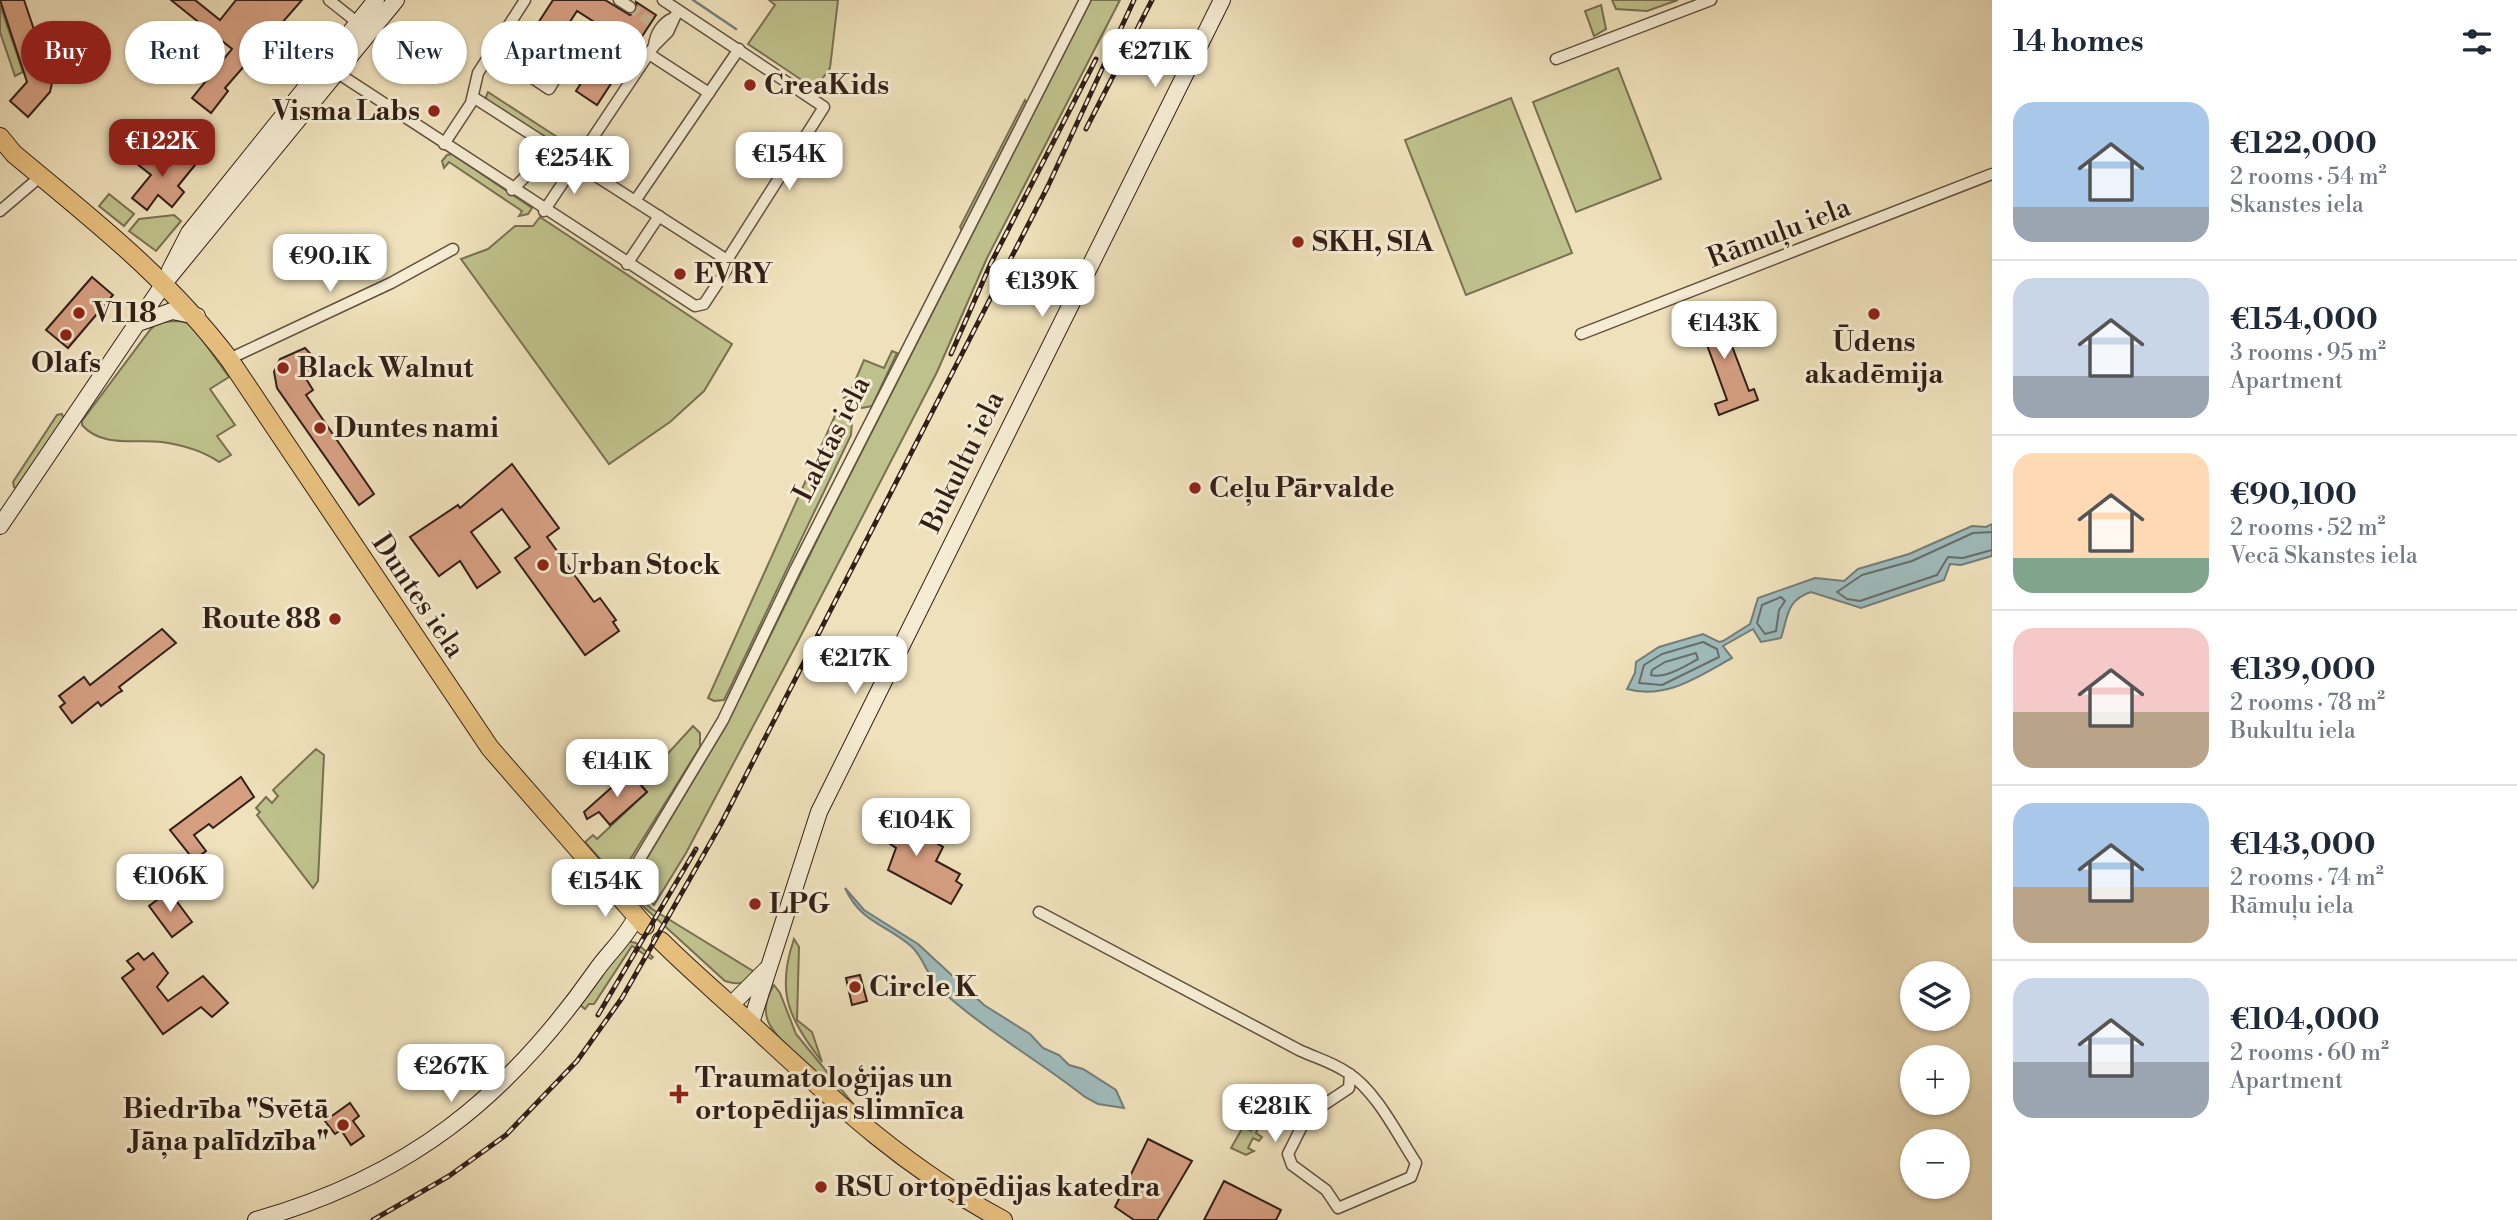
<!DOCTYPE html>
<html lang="en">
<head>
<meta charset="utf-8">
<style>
	body { margin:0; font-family:"Libre Bodoni",serif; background:#f6f6f7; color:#1f2937; height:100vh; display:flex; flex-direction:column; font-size:26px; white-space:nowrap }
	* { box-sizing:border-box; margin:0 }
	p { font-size:23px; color:#747a83 }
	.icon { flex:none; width:38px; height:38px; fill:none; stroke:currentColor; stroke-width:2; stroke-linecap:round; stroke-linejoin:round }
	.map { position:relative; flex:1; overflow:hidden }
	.sheet { display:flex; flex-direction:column; background:#fff; width:525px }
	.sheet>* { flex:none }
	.guide { position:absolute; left:21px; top:21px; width:665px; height:63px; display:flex; gap:14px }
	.tools { position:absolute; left:1900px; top:961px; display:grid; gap:14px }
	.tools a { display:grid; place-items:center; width:70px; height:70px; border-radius:50%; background:#fff; box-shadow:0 2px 5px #0004; font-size:35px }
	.price { position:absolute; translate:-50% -60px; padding:0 16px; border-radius:14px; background:#fff; color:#222; font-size:23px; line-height:46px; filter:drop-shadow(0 2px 4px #0008) }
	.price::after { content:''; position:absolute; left:50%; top:42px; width:21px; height:16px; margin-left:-10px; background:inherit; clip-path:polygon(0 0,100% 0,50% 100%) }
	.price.active { background:#8f2418; color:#fff }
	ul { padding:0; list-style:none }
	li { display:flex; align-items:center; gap:21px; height:175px; padding:0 21px }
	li+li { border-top:2px solid #e0e1e3 }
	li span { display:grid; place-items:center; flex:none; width:196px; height:140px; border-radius:21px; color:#555 }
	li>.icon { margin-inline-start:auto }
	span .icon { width:84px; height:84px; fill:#fffc; stroke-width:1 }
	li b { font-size:30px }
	h2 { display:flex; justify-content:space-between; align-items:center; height:84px; padding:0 21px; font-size:30px }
	.tag { padding:0 24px; border-radius:32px; background:#fff; box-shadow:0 2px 5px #0004; font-size:24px; line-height:63px }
	.tag.active { background:#8f2418; color:#fff }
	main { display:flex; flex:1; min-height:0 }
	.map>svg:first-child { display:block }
	.green { fill:#bfc18c; stroke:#787052; stroke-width:2 }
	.water { fill:#9fbbbb; stroke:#737d79; stroke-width:2 }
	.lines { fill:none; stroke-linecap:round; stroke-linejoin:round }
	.shore { stroke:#686d69; stroke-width:2 }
	.stream { stroke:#737d79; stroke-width:2.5 }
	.building { fill:#d69f82; stroke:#321f17; stroke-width:2 }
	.street-tunnel { stroke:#c9ba9a; stroke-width:10; stroke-dasharray:10 5; stroke-linecap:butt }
	.street-casing { stroke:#615040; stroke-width:13 }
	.secondary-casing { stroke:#321f17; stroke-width:18 }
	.primary-casing { stroke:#321f17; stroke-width:20 }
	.street { stroke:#f5ecd3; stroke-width:10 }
	.secondary { stroke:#f5ecd3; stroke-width:16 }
	.primary { stroke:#e8c07e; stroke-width:18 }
	.rail-casing { stroke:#321f17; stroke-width:5 }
	.rail { stroke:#f5ecd3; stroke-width:2.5; stroke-dasharray:8; stroke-linecap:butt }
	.poi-dot { fill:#8f2418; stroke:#f5ecd3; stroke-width:2.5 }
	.labels { text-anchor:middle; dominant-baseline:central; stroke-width:6; stroke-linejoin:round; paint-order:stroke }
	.poi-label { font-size:28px; font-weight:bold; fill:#321f17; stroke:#f5ecd3; text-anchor:start }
	.street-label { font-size:28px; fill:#321f17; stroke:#f5ecd3 }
</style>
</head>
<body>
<main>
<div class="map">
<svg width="1992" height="1220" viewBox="0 0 1992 1220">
	<rect width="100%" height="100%" fill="#efe1bb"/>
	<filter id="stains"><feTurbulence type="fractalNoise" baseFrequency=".00286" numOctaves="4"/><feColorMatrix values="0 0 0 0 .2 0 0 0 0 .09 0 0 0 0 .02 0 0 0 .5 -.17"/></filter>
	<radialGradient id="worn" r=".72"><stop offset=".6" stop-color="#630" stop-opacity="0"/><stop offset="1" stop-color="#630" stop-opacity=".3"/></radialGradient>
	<g class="green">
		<path d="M 769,0 L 838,0 L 830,68 L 815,89 L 748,44 L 775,5 Z"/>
		<path d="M 1091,0 L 1120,0 L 987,258 L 937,372 L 795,647 L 686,853 L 654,905 L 632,885 L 634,880 L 727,724 L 822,530 Z"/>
		<path d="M 1612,0 L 1678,0 L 1647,11 L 1616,9 Z"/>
		<path d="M 0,5 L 23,72 L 15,76 L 0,32 Z"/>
		<path d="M 1601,5 L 1606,29 L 1594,36 L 1585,11 Z"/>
		<path d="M 1618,68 L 1661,179 L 1576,212 L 1533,102 Z"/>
		<path d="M 488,92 L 574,148 L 568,153 L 485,99 Z"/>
		<path d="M 1511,98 L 1572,253 L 1466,295 L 1405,140 Z"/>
		<path d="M 1025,100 L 1027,103 L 962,231 L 960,227 Z"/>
		<path d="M 452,154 L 532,208 L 528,214 L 519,216 L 522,211 L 449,162 L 444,168 L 442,161 L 447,155 Z"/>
		<path d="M 109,194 L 134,214 L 124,226 L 99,206 Z"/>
		<path d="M 174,215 L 181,221 L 156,251 L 129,231 L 139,219 Z"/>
		<path d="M 540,217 L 732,344 L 704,391 L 670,422 L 609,464 L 461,259 L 488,249 L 515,226 L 533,226 Z"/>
		<path d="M 180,321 L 191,324 L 229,377 L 210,389 L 235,425 L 217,436 L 231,455 L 219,462 C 202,450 182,445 162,442 C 135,439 102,448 82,425 L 82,421 L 150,330 L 158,322 Z"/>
		<path d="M 892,351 L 897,353 L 872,406 L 862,408 L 844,398 L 849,395 L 864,360 L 884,368 Z"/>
		<path d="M 838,409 L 852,421 L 851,435 L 729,690 L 724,700 L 714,701 L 708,698 Z"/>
		<path d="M 62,414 L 64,419 L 16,488 L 14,487 L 13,482 L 57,415 Z"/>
		<path d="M 693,726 L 700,733 L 700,747 L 621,874 L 608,868 L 585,842 L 593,835 L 597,839 L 647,792 L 640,784 Z"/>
		<path d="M 316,749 L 324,755 L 318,881 L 313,888 L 257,815 L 260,812 L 256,808 L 266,797 L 272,803 L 278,796 L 273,790 Z"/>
		<path d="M 632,892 L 652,909 L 756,973 C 745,983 740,986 725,981 L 634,898 Z"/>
		<path d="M 794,939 L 799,947 L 797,1020 L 812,1032 L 822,1062 C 790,1019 775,994 794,939 Z"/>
		<path d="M 627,941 L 636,943 L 653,957 L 651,959 L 632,946 L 594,1004 L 589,1004 L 585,1009 L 580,1005 Z"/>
		<path d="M 774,985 L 780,993 L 796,1034 L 858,1110 C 839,1094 775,1041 768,1021 C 763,1008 767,996 774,985 Z"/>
		<path d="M 1256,1109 L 1268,1117 L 1269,1123 L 1262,1120 L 1256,1133 L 1262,1137 L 1259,1141 L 1253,1138 L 1248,1148 L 1254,1151 L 1246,1155 L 1231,1148 L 1243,1127 L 1251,1131 L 1258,1118 L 1251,1113 Z"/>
	</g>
	<g class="water">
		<path d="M 1992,524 L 1992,556 L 1961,565 L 1950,564 L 1944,580 L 1861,608 L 1811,592 C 1786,600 1788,617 1781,638 L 1761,642 L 1753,629 L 1723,646 L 1732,658 C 1699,676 1666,700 1627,689 L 1635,673 L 1636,662 L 1659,647 L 1703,634 L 1719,642 L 1723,641 L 1750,624 L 1758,598 L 1815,578 L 1844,581 L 1858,569 L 1909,554 L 1972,526 L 1986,527 Z"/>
		<path d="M 845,888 L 864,910 L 918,944 L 984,1005 L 1030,1034 L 1043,1048 L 1059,1055 L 1069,1065 L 1083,1069 L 1116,1090 L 1124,1108 L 1098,1104 L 1085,1097 C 1038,1060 986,1031 942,991 C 927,978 925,959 912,947 C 886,924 861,923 845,888 Z"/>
	</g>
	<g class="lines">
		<g class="shore">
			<path d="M 1992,532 L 1973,533 L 1912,561 L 1862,575 L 1837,592 L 1847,599 L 1860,601 L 1937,575 L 1948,557 L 1963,558 L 1992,550"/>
			<path d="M 1781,597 L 1785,601 L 1779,610 L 1776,631 L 1765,634 L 1757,623 L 1762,605 Z"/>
			<path d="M 1703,642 L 1717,649 L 1719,657 L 1662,685 L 1639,683 L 1644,665 L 1662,654 Z"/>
			<path d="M 1696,653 L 1698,659 C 1685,666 1665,679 1651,675 L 1652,670 L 1665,662 Z"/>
		</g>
		<path class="stream" d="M 693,0 L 736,29"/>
	</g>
	<g class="building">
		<path d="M 0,0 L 24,0 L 52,83 L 50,92 L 28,117 L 10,101 L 27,82 Z"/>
		<path d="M 171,0 L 195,0 L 220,20 L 236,0 L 302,0 L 225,88 L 228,91 L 211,113 L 192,98 L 232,49 Z"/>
		<path d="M 553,0 L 605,0 L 630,15 L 637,11 L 636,2 L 656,15 L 597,105 L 576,91 L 613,34 L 577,11 L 540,68 L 518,54 Z"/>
		<path d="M 149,148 L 170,165 L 180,152 L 195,165 L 178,186 L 184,192 L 172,207 L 158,195 L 147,210 L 132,198 L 151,175 L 136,163 Z"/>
		<path d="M 92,277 L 113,295 L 68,348 L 46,330 Z"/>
		<path d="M 1730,310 L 1734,321 L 1724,325 L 1749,391 L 1754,389 L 1758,400 L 1719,415 L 1715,404 L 1727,400 L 1703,334 L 1689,339 L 1684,328 Z"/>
		<path d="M 305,348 L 319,363 L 303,374 L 313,390 L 306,395 L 374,494 L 359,505 L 277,388 L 274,372 L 280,359 Z"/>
		<path d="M 512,464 L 559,528 L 547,537 L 594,602 L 600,598 L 616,620 L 613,622 L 619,631 L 585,655 L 515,558 L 530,547 L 502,509 L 471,532 L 500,572 L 477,588 L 460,561 L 439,576 L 410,537 L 458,505 L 460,508 Z"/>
		<path d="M 162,629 L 176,643 L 119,687 L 122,691 L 118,693 L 101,706 L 98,702 L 72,723 L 60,707 L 65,703 L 59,696 L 84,677 L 90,685 Z"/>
		<path d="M 629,772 L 647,792 L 610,825 L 599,812 L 587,819 L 584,812 Z"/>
		<path d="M 241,777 L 254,797 L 213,828 L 209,824 L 194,835 L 206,851 L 194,860 L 170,830 Z"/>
		<path d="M 878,809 L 943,847 L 936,861 L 960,874 L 956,881 L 962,885 L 951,904 L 888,870 L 896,848 L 868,829 Z"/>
		<path d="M 169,891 L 192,922 L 172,937 L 149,906 Z"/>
		<path d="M 138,953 L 144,960 L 153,953 L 168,973 L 157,987 L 168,1001 L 203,976 L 228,1003 L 212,1017 L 201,1007 L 163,1034 L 122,978 L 134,969 L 127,961 Z"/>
		<path d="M 860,975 L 867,1001 L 852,1005 L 846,978 Z"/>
		<path d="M 350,1103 L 359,1116 L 353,1121 L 364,1136 L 351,1145 L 341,1130 L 335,1134 L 325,1121 Z"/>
		<path d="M 1148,1139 L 1192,1161 L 1157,1220 L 1134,1220 L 1115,1207 Z"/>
		<path d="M 1224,1181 L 1281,1210 L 1276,1220 L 1204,1220 Z"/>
	</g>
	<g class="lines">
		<path class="street-tunnel" d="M 630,7 L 651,22"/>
		<g class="street-casing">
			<g id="street">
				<path d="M 329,0 L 358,23"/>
				<path d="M 619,0 L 630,7"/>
				<path d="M 654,46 C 655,34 662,23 673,18"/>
				<path d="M 492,51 L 549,89 L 579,41"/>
				<path d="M 649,54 L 709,93"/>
				<path d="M 1556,59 L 1711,0"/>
				<path d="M 333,70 L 695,306 L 704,304 L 727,269 L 727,260 L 824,107 L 663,0"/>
				<path d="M 473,97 L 727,260"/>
				<path d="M 444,144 L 471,103 L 478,73 L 525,0"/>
				<path d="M 512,190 L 536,166 L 549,145"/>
				<path d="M 635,201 L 739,49"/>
				<path d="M 0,211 L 41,176"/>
				<path d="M 544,211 L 654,46 L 668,32 L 678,10"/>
				<path d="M 627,264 L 659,216"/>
				<path d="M 1581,334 L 1992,174"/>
				<path d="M 229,359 L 391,283 L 453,249"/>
				<path d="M 617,897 L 723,720 L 795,570 L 1085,0"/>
				<path d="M 1039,912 L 1299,1050 C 1316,1058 1332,1062 1348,1073 C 1377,1092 1397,1134 1416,1163 L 1411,1177 L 1338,1208 L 1326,1190 L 1292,1165 L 1288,1154 L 1307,1116 L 1349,1088 L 1350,1074"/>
			</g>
		</g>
		<g class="secondary-casing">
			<g id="secondary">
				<path d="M 170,270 L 189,233 L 376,0"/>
				<path d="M 138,323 L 172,311 L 197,316"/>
				<path d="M 0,526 L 165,282 L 396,0"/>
				<path d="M 731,1005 L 766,970"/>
				<path d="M 751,1023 L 819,812 L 1222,0"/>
				<path d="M 256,1220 C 407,1177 505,1100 595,972 C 608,953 626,938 636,917"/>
			</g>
		</g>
		<g class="primary-casing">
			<g id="primary">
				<path d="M 0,137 L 14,154 C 92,219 167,277 229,359 L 490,748 L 645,926"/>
				<path d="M 661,941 C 690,970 721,996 751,1024 C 832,1099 904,1168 1003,1220"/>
			</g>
		</g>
		<use href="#street" class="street"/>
		<use href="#secondary" class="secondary"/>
		<use href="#primary" class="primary"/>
		<g class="rail-casing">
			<g id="rail">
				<path d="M 1086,129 L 1152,0"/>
				<path d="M 951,354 L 991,263 L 1096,59"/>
				<path d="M 598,1015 L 696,849"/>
				<path d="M 373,1220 L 449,1176 L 506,1135 L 577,1061 L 622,998 L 721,824 L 1048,186 L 1134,0"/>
			</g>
		</g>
		<use href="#rail" class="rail"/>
	</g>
	<g class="poi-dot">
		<circle cx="750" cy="85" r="7"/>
		<circle cx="434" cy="111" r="7"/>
		<circle cx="1298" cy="242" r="7"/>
		<circle cx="680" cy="274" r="7"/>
		<circle cx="79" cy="313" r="7"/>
		<circle cx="1874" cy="314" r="7"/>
		<circle cx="66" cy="335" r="7"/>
		<circle cx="283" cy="368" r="7"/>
		<circle cx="320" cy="428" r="7"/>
		<circle cx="1195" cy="488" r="7"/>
		<circle cx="543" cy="565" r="7"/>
		<circle cx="335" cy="619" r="7"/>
		<circle cx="755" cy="904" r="7"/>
		<circle cx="855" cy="987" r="7"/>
		<path d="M675.5 1083.5h7v7h7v7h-7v7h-7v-7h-7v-7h7z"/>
		<circle cx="343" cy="1125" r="7"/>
		<circle cx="821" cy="1187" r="7"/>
	</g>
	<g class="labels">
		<g class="poi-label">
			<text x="764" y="85">CreaKids</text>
			<text x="420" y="111" text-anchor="end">Visma Labs</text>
			<text x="1312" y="242">SKH, SIA</text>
			<text x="694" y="274">EVRY</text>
			<text x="93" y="313">V118</text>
			<text x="1874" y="342" text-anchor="middle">Ūdens<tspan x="1874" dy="32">akadēmija</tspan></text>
			<text x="66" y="363" text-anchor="middle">Olafs</text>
			<text x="297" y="368">Black Walnut</text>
			<text x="334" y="428">Duntes nami</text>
			<text x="1209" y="488">Ceļu Pārvalde</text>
			<text x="557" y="565">Urban Stock</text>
			<text x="321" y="619" text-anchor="end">Route 88</text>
			<text x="769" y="904">LPG</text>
			<text x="869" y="987">Circle K</text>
			<text x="695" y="1078">Traumatoloģijas un<tspan x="695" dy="32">ortopēdijas slimnīca</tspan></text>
			<text x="329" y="1109" text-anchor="end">Biedrība "Svētā<tspan x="329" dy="32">Jāņa palīdzība"</tspan></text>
			<text x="835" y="1187">RSU ortopēdijas katedra</text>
		</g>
		<g class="street-label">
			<text transform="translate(1779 233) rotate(-21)">Rāmuļu iela</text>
			<text transform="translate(832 439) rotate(-63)">Laktas iela</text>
			<text transform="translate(963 462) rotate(-64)">Bukultu iela</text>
			<text transform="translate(418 596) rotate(56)">Duntes iela</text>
		</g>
	</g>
	<rect width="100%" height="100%" filter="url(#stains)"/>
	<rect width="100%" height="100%" fill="url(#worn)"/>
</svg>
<div class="tools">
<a><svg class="icon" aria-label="layers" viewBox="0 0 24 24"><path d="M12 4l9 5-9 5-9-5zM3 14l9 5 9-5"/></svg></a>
<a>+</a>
<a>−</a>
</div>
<b class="price" style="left:1155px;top:89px">€271K</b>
<b class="price active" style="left:162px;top:179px">€122K</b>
<b class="price" style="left:789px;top:192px">€154K</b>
<b class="price" style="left:574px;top:196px">€254K</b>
<b class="price" style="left:330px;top:294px">€90.1K</b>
<b class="price" style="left:1042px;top:319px">€139K</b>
<b class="price" style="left:1724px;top:361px">€143K</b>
<b class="price" style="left:855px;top:696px">€217K</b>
<b class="price" style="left:617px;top:799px">€141K</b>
<b class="price" style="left:916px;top:858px">€104K</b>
<b class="price" style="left:170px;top:914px">€106K</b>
<b class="price" style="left:605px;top:919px">€154K</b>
<b class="price" style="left:451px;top:1104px">€267K</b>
<b class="price" style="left:1275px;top:1144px">€281K</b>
<div class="guide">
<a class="tag active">Buy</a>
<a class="tag">Rent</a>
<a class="tag">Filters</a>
<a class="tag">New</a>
<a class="tag">Apartment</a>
</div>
</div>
<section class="sheet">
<h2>14 homes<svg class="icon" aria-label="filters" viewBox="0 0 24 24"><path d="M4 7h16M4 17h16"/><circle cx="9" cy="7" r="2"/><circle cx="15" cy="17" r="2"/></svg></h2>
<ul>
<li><span style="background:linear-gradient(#a9c7e8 75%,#9aa5b1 0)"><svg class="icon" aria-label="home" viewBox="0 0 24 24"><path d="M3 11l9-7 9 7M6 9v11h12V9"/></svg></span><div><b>€122,000</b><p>2 rooms · 54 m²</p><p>Skanstes iela</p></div></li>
<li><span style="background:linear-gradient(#c9d6e8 70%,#9aa5b1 0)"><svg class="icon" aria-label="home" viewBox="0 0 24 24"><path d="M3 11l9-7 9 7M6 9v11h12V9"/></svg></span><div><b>€154,000</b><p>3 rooms · 95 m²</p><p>Apartment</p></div></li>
<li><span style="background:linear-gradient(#ffd9b3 75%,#7fa58c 0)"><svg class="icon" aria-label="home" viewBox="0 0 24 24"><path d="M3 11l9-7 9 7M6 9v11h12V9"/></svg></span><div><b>€90,100</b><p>2 rooms · 52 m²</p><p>Vecā Skanstes iela</p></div></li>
<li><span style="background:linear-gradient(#f6c9c9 60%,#b9a48a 0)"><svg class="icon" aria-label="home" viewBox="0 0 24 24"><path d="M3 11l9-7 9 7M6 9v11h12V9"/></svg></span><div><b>€139,000</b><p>2 rooms · 78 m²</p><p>Bukultu iela</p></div></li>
<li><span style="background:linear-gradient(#a9c7e8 60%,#b9a48a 0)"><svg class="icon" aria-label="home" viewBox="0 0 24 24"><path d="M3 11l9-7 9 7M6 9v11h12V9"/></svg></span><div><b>€143,000</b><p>2 rooms · 74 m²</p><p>Rāmuļu iela</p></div></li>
<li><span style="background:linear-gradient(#c9d6e8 60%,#9aa5b1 0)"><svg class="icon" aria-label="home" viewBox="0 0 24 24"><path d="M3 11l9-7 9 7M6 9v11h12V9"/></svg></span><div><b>€104,000</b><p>2 rooms · 60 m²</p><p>Apartment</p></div></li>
</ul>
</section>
</main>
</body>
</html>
